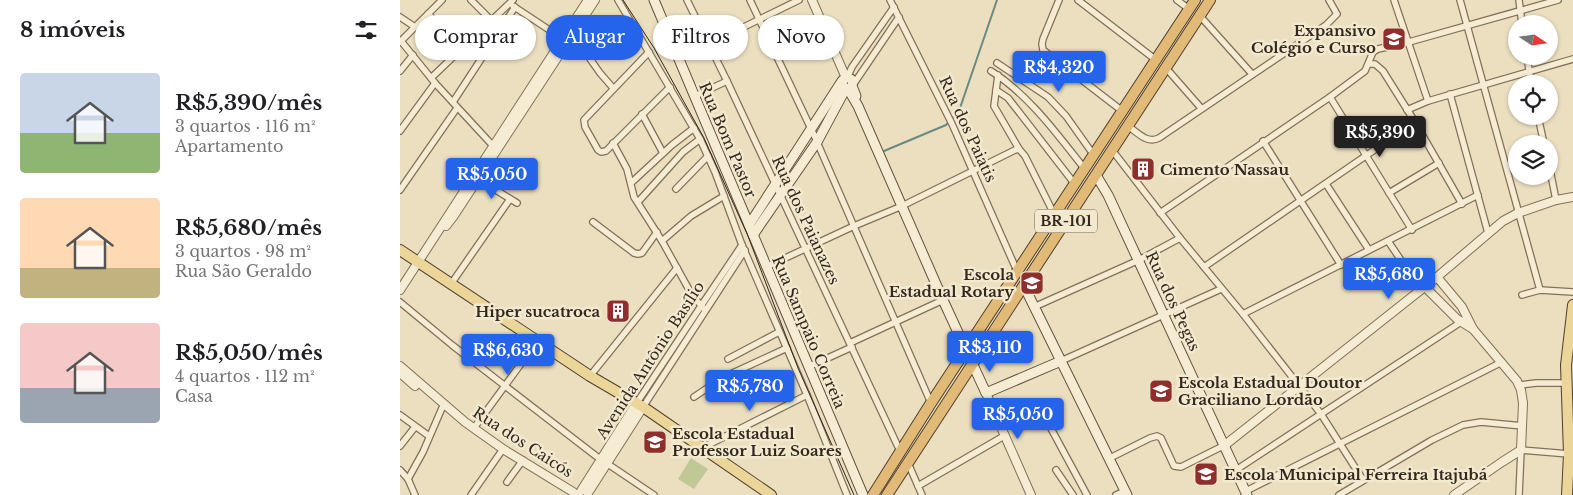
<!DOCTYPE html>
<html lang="pt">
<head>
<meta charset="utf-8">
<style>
	body { margin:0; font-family:"Libre Baskerville",serif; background:#f6f6f6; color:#202124; height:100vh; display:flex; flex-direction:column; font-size:19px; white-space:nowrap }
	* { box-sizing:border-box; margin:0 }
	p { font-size:16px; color:#757577 }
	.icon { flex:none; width:28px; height:28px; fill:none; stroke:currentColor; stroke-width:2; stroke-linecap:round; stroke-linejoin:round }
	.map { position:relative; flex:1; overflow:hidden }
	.drawer { display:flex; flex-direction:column; background:#fff; width:400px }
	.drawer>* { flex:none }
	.guide { position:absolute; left:15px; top:15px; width:475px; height:45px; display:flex; gap:10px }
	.needle { width:32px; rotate:103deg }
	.tools { position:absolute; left:1108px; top:15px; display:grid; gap:10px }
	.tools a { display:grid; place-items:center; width:50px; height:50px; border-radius:50%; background:#fff; box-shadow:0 1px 4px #0004; font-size:25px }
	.price { position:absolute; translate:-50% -42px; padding:0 11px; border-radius:5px; background:#2563eb; color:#fff; font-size:16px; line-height:32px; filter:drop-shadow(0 1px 2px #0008) }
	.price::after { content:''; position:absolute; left:50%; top:30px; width:15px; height:11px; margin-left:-8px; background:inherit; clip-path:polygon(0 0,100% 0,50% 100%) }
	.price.current { background:#222; color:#fff }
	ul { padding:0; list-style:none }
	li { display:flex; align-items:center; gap:15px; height:125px; padding:0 20px }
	li span { display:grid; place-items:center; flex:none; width:140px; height:100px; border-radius:5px; color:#555 }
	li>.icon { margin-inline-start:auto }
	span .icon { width:60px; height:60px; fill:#fffc; stroke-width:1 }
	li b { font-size:21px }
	h2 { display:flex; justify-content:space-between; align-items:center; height:60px; padding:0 20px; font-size:21px }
	.chip { padding:0 18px; border-radius:22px; background:#fff; box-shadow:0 1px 4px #0004; font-size:18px; line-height:45px }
	.chip.current { background:#2563eb; color:#fff }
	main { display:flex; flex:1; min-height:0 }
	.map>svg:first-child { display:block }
	.green { fill:#c0c895 }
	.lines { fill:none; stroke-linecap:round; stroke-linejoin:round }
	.stream { stroke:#6b8a83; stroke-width:2 }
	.minor-casing { stroke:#827059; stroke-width:8 }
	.tertiary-casing { stroke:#827059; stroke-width:10 }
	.secondary-casing { stroke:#64513d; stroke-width:11 }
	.primary-casing { stroke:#503f2e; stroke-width:12 }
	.trunk-casing { stroke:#503f2e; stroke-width:12 }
	.minor { stroke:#f6ecd3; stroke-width:5.5 }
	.tertiary { stroke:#f6ecd3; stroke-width:8 }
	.secondary { stroke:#f6ecd3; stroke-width:9 }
	.primary { stroke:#ecd599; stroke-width:10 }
	.trunk { stroke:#e1ba77; stroke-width:10 }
	.tram { stroke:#33281d; stroke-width:1 }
	.labels { text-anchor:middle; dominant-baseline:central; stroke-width:5; stroke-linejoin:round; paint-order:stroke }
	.shield { fill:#f3e9cf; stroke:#6d6252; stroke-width:1 }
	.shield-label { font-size:14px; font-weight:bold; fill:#33281d }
	.poi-label { font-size:15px; font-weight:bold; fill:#33281d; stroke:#f3e9cf; text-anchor:start }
	.street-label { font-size:15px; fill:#33281d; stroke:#f3e9cf }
</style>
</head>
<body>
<main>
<section class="drawer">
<h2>8 imóveis<svg class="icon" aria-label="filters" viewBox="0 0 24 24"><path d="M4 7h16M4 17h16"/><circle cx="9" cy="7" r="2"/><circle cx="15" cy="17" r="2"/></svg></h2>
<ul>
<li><span style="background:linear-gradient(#c9d6e8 60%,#8fb573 0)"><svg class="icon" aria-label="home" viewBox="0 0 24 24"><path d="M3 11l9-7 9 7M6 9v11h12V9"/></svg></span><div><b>R$5,390/mês</b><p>3 quartos · 116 m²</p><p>Apartamento</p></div></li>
<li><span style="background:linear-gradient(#ffd9b3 70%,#c2b280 0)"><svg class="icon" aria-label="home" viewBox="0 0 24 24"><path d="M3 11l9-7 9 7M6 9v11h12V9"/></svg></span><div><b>R$5,680/mês</b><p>3 quartos · 98 m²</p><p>Rua São Geraldo</p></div></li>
<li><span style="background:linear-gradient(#f6c9c9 65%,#9aa5b1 0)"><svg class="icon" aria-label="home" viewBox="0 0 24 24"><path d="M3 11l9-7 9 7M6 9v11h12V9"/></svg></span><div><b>R$5,050/mês</b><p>4 quartos · 112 m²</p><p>Casa</p></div></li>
</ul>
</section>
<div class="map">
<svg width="1173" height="495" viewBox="0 0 1173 495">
	<rect width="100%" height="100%" fill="#ebdfc0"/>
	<path class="green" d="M 291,458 L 308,469 L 294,489 L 278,479 Z"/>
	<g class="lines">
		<path class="stream" d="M 484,151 L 546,125 L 559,111 L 597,0"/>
		<g class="minor-casing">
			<g id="minor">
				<path d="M 71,0 L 91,20"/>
				<path d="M 218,0 L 300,139 L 315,172 L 342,245 L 407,395 L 447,495"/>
				<path d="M 287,0 L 327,81 L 500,451"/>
				<path d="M 350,0 L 414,135 L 531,403"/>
				<path d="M 490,0 L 552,124 L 617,271"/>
				<path d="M 659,0 L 643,39 L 642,44 L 643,50 L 721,110"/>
				<path d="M 678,0 L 756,60"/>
				<path d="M 777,0 L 789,9"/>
				<path d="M 994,0 L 1028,101"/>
				<path d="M 1060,0 L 1140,290"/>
				<path d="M 1119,0 L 1122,24"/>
				<path d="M 113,6 L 166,41"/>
				<path d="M 28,14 L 63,48"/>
				<path d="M 800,16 L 852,74"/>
				<path d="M 0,17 L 15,27"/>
				<path d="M 171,32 L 200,73 L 213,88"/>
				<path d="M 1,41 L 35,83 L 95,148"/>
				<path d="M 0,42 L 42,0"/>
				<path d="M 309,44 L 399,0"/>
				<path d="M 249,52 L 184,120 L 185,127 L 198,150 L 201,152 L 206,151 L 270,87"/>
				<path d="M 1127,56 L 1131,84"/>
				<path d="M 597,63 L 648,97 L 666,116 L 693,154"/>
				<path d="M 969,64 L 975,64 L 983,71 L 1015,122 L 1062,204"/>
				<path d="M 766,68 L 801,108"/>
				<path d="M 0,71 L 13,55"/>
				<path d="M 591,71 C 629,95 657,134 684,168"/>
				<path d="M 598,75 L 594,106 L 619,149"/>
				<path d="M 31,78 L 113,0"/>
				<path d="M 447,78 L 452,67 L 494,7"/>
				<path d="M 453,85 L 499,17"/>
				<path d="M 596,90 L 608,98 L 674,183"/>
				<path d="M 1050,94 L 1088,233"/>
				<path d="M 295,96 L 327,81"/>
				<path d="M 930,97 L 1012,230"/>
				<path d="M 53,102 L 115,7"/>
				<path d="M 1007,110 L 1028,101 L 1173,59"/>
				<path d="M 242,114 L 263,153"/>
				<path d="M 1138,116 L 1144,144"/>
				<path d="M 728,126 C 738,133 747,144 759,138 L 926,25 L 937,14 L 929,0"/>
				<path d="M 0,131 L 35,83"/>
				<path d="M 863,141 L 941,265"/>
				<path d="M 213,143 L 227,169 L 234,197 L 262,241 L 292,295 L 305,310"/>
				<path d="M 712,150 L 780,238 L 843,314 L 921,414 L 963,480"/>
				<path d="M 1149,165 L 1156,200"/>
				<path d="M 78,179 L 117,203"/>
				<path d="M 231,183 L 272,145 L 294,128"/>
				<path d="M 926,184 L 969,250"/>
				<path d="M 276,189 L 308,156"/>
				<path d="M 0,190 L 57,108"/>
				<path d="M 989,193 L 1039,163"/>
				<path d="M 238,202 L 283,152 L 300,139"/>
				<path d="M 760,213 L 930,97 L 965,71 L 973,52 L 978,49 L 1009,42 L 1158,0"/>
				<path d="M 193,222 L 234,253 L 238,254 L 242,253 L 257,232"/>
				<path d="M 262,241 L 291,216 L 324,196"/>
				<path d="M 988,241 L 1021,290"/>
				<path d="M 366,267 L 454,226 L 502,206 L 615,150 L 619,149 L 625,156 L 654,214"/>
				<path d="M 804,267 L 1015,122"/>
				<path d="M 51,284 L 110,199"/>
				<path d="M 1122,295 L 1140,290 L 1173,292"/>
				<path d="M 0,302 L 52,345 L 196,456 L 254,495"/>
				<path d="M 634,307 L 739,260 L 780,238"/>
				<path d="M 843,314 L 1078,195"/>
				<path d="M 450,343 L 543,300"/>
				<path d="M 328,359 L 379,332"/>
				<path d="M 661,361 L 821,289"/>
				<path d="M 408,367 L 452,347"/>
				<path d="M 190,376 L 277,268"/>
				<path d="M 1120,385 L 1136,383 L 1166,383"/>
				<path d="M 294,397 L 322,378 L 387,348"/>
				<path d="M 236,404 L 301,306 L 342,245"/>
				<path d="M 243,407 L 345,250"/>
				<path d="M 622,410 C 630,406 634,403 641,410 L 687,495"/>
				<path d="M 0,415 L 29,436"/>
				<path d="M 74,428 L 137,342"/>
				<path d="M 0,446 L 15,427"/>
				<path d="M 302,448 L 407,395"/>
				<path d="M 710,458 L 750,438 L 757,436 L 761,438 L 774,466 L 781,467 L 825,445"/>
				<path d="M 508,463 L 522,495"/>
				<path d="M 0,470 L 8,479 L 15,495"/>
				<path d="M 656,470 L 673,495"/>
				<path d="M 836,470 L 1064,320"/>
				<path d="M 8,479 L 23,452 L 42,408"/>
				<path d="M 107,482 L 123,460"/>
				<path d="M 518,486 L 604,436"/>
				<path d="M 846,491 L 1102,362"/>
				<path d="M 71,495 L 103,449"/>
				<path d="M 716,495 L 725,491"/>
				<path d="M 939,495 L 1032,440 L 1063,425 L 1081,422 L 1123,426"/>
				<path d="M 1119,495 L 1121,450 L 1169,454"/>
			</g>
		</g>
		<g class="tertiary-casing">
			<g id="tertiary">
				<path d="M 412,0 L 446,78"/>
				<path d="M 46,226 L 53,217 L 195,0"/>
				<path d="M 1037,277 L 1062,307 L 1073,329"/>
				<path d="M 1025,287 L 1057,319 L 1073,329 L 1117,381 L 1121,390 L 1123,403 L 1121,450 L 1102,462 L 1054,495"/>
				<path d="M 0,290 L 188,0"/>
				<path d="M 0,366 L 65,422 L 103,449 L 173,492 L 176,495"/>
				<path d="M 0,373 L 15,386"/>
				<path d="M 586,393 L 631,495"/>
				<path d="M 825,445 L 1037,277 L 1103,221 L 1118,213 L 1156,200 L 1173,197"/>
				<path d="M 181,491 L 236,404"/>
				<path d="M 188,493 L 243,407"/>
			</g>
		</g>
		<g class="secondary-casing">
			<g id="secondary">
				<path d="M 254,0 L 463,495"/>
				<path d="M 443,87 L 442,83 L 444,79 C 447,77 451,78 453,81 L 452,86 L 456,96"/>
				<path d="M 448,89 L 458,106 L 543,300 L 586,393 L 661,361"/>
				<path d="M 696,175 L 708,195 L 847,495"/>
				<path d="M 349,225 L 442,81"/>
				<path d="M 353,235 L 417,142 L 446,88"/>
				<path d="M 624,286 L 727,495"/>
			</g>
		</g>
		<g class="primary-casing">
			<g id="primary">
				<path d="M 0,250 L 190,376 L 243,407 L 371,495"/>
				<path d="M 1167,495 L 1169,454 L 1166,365 L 1173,305"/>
			</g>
		</g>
		<g class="trunk-casing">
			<g id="trunk">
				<path d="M 473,495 L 531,403 L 795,0"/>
				<path d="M 487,495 L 810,0"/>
			</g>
		</g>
		<use href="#minor" class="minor"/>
		<use href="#tertiary" class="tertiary"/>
		<use href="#secondary" class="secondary"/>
		<use href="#primary" class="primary"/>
		<use href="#trunk" class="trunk"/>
		<path class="tram" d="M 223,0 L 254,48 L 304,138 L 348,236 L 398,368 L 454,495"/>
	</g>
	<defs>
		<g id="school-square" transform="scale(1.25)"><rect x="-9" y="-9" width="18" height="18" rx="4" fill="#8e2f2d" stroke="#f3e9cf"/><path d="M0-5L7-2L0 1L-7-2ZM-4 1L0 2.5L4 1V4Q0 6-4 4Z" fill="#fff"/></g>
		<g id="building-square" transform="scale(1.25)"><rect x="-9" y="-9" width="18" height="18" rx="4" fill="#8e2f2d" stroke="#f3e9cf"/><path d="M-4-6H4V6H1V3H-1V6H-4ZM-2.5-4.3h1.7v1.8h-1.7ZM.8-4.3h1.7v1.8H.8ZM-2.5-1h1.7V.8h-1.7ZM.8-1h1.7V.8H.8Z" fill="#fff"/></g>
	</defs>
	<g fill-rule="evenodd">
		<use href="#school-square" x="994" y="39"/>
		<use href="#building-square" x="743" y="169"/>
		<use href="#school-square" x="632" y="283"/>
		<use href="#building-square" x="218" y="311"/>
		<use href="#school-square" x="761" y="391"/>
		<use href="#school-square" x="255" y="442"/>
		<use href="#school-square" x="806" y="474"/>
	</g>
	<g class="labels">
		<rect class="shield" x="635" y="209.5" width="62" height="23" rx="4"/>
		<g class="shield-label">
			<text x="666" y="221">BR-101</text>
		</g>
		<g class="poi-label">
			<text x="976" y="30" text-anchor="end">Expansivo<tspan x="976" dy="17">Colégio e Curso</tspan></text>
			<text x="760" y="169">Cimento Nassau</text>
			<text x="614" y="274" text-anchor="end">Escola<tspan x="614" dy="17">Estadual Rotary</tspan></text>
			<text x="200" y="311" text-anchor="end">Hiper sucatroca</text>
			<text x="778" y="382">Escola Estadual Doutor<tspan x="778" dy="17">Graciliano Lordão</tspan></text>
			<text x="272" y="433">Escola Estadual<tspan x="272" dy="17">Professor Luiz Soares</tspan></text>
			<text x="824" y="474">Escola Municipal Ferreira Itajubá</text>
		</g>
		<g class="street-label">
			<text transform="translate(568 129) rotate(65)">Rua dos Paiatis</text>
			<text transform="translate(328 140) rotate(67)">Rua Bom Pastor</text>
			<text transform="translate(406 220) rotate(65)">Rua dos Paianazes</text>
			<text transform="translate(773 301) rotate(65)">Rua dos Pegas</text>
			<text transform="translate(409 332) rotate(67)">Rua Sampaio Correia</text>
			<text transform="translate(250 360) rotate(-57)">Avenida Antônio Basílio</text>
			<text transform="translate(123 442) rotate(33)">Rua dos Caicós</text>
		</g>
	</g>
</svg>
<div class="tools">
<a><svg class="needle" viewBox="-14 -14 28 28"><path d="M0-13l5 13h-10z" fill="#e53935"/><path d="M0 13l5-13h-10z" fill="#757577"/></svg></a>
<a><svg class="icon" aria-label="locate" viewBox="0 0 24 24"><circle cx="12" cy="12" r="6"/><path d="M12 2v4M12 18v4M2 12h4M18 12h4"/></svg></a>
<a><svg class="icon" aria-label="layers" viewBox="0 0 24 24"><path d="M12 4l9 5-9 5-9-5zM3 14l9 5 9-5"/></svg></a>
</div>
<b class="price" style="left:659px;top:93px">R$4,320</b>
<b class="price current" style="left:980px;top:158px">R$5,390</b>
<b class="price" style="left:92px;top:200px">R$5,050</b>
<b class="price" style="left:989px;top:300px">R$5,680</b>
<b class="price" style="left:590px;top:373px">R$3,110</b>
<b class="price" style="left:108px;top:376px">R$6,630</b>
<b class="price" style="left:350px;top:412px">R$5,780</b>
<b class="price" style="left:618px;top:440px">R$5,050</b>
<div class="guide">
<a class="chip">Comprar</a>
<a class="chip current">Alugar</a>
<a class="chip">Filtros</a>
<a class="chip">Novo</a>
</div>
</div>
</main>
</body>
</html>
